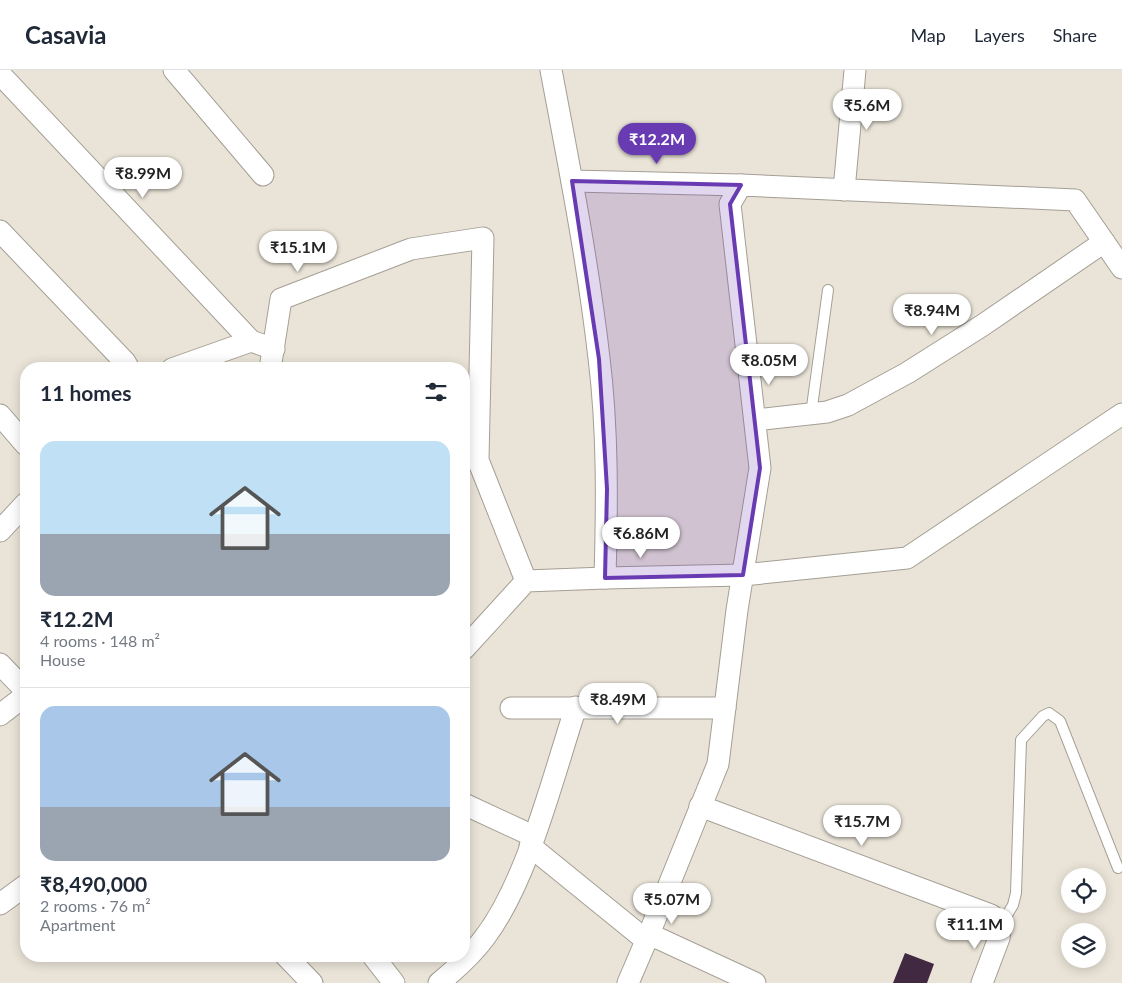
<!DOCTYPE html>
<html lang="en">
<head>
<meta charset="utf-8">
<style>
	body { margin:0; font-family:Lato,sans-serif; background:#f2f2f3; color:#1f2937; height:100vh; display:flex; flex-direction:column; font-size:19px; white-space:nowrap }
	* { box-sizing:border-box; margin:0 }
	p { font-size:16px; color:#747a83 }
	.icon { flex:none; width:28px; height:28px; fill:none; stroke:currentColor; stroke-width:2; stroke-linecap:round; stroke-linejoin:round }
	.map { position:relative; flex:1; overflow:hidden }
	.panel { position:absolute; left:20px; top:292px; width:450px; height:600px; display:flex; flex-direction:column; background:#fff; border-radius:20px; box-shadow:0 2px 12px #0003 }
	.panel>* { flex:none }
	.buttons { position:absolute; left:1061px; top:798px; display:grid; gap:10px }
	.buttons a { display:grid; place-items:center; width:45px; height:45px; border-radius:50%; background:#fff; box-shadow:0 2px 12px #0003; font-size:25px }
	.price { position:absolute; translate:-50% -42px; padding:0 11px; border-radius:18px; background:#fff; color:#222; font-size:16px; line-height:32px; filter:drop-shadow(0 1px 2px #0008) }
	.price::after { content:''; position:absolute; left:50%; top:30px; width:15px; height:11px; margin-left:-8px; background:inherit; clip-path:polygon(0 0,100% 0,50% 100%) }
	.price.selected { background:#693bb2; color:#fff }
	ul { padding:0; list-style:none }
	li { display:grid; align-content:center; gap:10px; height:265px; padding:0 20px }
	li+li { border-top:1px solid #e0e1e3 }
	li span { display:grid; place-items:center; height:155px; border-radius:15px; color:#555 }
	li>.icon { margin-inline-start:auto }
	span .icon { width:90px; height:90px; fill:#fffc; stroke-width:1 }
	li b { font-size:21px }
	h2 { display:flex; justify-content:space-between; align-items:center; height:60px; padding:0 20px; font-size:21px }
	header { display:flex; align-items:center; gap:30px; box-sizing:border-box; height:70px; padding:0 25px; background:#fff; border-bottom:1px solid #e0e1e3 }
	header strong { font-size:24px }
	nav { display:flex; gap:28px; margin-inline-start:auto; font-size:18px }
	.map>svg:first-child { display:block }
	.building { fill:#412942 }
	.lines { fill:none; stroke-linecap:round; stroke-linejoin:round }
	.service-casing { stroke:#a49e94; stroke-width:12 }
	.minor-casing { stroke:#a49e94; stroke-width:23 }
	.service { stroke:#fff; stroke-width:10 }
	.minor { stroke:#fff; stroke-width:21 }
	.marked { fill:#693bb2; fill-opacity:0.2; stroke:#693bb2; stroke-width:4; stroke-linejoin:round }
</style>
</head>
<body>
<header>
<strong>Casavia</strong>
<nav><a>Map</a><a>Layers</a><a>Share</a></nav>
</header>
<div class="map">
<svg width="1122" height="913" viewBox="0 0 1122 913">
	<rect width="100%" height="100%" fill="#eae4d8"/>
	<path class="building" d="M 905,883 L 934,894 L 927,913 L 893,913 Z"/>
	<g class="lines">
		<g class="service-casing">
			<g id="service">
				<path d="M 811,344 L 828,220"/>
				<path d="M 1001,855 L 1013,835 L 1016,823 L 1021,670 L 1043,646 L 1049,643 L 1060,651 L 1118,798"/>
			</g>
		</g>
		<g class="minor-casing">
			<g id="minor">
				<path d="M 174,0 L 263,105"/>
				<path d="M 551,0 C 569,95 588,192 599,288 C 608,361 607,435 605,508 L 743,505 L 907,488 L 1122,344"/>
				<path d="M 0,4 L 251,271 L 274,279"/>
				<path d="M 572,111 L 741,115"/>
				<path d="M 844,120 L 855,0"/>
				<path d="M 0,161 L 125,292 L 129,299"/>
				<path d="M 172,299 L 251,271"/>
				<path d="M 270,299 L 281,229 L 411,179 L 483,168 L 478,390 L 526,511"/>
				<path d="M 0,345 L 26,375"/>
				<path d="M 755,350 L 827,342 L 848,335 L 907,303 L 983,255 L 1104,172"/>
				<path d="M 0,461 L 26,433"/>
				<path d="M 464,579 L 526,511 L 605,508"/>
				<path d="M 0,594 L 26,621"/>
				<path d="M 511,638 L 725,638"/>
				<path d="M 0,645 L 22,628 L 26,628"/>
				<path d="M 464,734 L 533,766"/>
				<path d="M 700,736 L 991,845 L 1001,855 L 999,868 L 982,913"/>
				<path d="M 530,776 L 647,871"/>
				<path d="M 0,834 L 26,815"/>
				<path d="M 649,864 L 718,694 L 737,540 L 760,398 L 730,134 L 741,115 L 1075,130 L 1122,198"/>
				<path d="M 286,886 L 312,913"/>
				<path d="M 373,886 L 394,913"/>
				<path d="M 439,913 C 456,899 472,885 485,867 C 528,810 553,706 576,637"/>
				<path d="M 628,913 L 649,864 L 755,913"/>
			</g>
		</g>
		<use href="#service" class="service"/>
		<use href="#minor" class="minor"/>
	</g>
	<path class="marked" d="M 572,111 L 741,115 L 730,134 L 760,398 L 743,505 L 605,508 L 607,419 L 599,289 Z"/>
</svg>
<div class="buttons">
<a><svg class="icon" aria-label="locate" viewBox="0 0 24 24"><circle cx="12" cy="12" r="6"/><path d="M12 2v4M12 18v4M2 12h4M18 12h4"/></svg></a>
<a><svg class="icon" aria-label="layers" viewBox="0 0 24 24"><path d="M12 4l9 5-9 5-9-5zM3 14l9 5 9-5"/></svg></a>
</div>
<b class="price" style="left:867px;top:61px">₹5.6M</b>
<b class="price selected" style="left:657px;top:95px">₹12.2M</b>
<b class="price" style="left:143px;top:129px">₹8.99M</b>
<b class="price" style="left:298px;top:203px">₹15.1M</b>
<b class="price" style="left:932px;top:266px">₹8.94M</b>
<b class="price" style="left:769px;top:316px">₹8.05M</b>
<b class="price" style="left:641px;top:489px">₹6.86M</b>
<b class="price" style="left:618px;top:655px">₹8.49M</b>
<b class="price" style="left:862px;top:777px">₹15.7M</b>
<b class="price" style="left:672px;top:855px">₹5.07M</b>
<b class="price" style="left:975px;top:880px">₹11.1M</b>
<section class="panel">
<h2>11 homes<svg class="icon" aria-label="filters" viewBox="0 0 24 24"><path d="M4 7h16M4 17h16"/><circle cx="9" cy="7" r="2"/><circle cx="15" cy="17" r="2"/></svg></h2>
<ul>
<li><span style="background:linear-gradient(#bfe0f5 60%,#9aa5b1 0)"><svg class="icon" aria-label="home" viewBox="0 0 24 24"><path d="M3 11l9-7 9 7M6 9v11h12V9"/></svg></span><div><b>₹12.2M</b><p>4 rooms · 148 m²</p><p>House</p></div></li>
<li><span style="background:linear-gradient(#a9c7e8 65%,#9aa5b1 0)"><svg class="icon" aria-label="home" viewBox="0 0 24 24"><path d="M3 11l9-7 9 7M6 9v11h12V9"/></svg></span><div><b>₹8,490,000</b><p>2 rooms · 76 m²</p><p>Apartment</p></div></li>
</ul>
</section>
</div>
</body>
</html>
